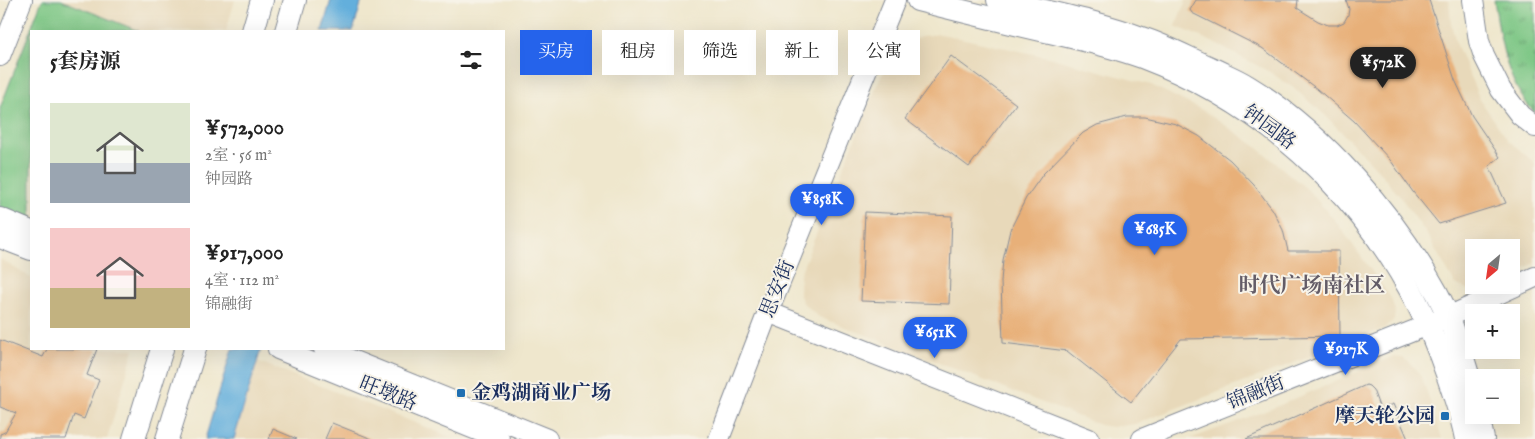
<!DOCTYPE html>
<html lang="zh">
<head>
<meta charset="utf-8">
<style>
	body { margin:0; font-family:"IM FELL English","Noto Serif SC",serif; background:#f6f6f6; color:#222; height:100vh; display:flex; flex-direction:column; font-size:19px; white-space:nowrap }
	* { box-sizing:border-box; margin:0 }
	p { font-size:16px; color:#767676 }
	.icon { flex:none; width:28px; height:28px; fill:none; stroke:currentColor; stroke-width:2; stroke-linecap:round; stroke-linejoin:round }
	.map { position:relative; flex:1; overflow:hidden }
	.panel { position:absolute; left:30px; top:30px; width:475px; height:320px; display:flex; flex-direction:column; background:#fff; border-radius:0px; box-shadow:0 5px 20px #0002 }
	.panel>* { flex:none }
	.banner { position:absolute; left:520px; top:30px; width:475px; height:45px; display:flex; gap:10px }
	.needle { width:32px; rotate:209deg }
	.controls { position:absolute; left:1465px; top:239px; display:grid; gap:10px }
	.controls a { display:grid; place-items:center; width:55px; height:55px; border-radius:0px; background:#fff; box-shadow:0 5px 20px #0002; font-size:25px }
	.price { position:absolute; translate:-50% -42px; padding:0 11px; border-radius:18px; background:#2563eb; color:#fff; font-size:16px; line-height:32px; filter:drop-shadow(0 1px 2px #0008) }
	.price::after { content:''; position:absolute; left:50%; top:30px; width:15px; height:11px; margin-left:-8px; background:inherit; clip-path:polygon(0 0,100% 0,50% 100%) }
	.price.selected { background:#222; color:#fff }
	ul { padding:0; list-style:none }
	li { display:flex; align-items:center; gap:15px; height:125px; padding:0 20px }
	li span { display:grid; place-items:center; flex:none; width:140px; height:100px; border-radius:0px; color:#555 }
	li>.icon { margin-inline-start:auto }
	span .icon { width:60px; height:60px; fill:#fffc; stroke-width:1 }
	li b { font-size:21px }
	h2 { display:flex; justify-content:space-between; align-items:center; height:60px; padding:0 20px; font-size:21px }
	.pill { padding:0 18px; border-radius:0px; background:#fff; box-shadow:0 5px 20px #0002; font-size:18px; line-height:45px }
	.pill.selected { background:#2563eb; color:#fff }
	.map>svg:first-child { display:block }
	.built { fill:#e8d9ba }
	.green { fill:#7cc684; stroke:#4c7a71 }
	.park { fill:url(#park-tufts); stroke:#4c7a71 }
	.water { fill:#63afdc; stroke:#3f6f9d }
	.building { fill:#e8b079 }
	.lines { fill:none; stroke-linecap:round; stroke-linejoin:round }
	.secondary-casing { stroke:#858b96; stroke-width:22 }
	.primary-casing { stroke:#858b96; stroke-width:24 }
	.secondary { stroke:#fff; stroke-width:20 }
	.primary { stroke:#fff; stroke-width:22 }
	.poi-dot { fill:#1f6fb2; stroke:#f7f3e8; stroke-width:2 }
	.labels { text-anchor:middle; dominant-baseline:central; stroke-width:4; stroke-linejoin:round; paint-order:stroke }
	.street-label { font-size:20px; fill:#1b2f5e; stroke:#f7f3e8 }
	.poi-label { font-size:20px; font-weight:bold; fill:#1b2f5e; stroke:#f7f3e8; text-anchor:start }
	.neighbourhood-label { font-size:21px; font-weight:bold; fill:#635c67; stroke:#f7f3e8 }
</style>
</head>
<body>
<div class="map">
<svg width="1535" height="439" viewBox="0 0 1535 439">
	<defs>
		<pattern id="park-tufts" width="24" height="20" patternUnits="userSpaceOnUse" patternTransform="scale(1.25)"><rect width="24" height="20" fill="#7cc684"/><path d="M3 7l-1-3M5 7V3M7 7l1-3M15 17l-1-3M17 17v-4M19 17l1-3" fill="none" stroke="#65a16f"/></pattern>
	</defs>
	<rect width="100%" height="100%" fill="#f7f3e8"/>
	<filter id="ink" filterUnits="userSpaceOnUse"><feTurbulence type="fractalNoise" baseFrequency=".02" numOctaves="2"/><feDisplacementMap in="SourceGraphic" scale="10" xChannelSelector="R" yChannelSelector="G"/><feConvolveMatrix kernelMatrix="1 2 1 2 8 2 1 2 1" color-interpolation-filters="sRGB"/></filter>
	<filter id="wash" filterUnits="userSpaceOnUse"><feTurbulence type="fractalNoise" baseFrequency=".0096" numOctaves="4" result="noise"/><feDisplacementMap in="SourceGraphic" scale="20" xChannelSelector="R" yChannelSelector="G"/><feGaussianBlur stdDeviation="1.12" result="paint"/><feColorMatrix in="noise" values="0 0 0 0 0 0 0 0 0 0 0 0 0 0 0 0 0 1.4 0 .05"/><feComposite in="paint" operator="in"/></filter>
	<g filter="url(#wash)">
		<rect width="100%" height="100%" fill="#efe7cd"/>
		<g class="built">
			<path d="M 61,0 L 235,0 L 226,31 L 139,31 Z"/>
			<path d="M 1186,0 L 1449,0 L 1451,24 L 1456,43 L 1480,100 L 1508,140 L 1535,163 L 1535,263 L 1511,274 L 1511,248 L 1474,248 L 1474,285 L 1487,285 L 1478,289 L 1469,290 L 1455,284 L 1426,233 L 1402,199 L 1379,171 L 1325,115 L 1295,89 L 1270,72 L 1208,40 L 1175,26 Z"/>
			<path d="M 941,34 L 1052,58 L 1151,85 L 1204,111 L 1253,144 L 1308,190 L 1337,223 L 1391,298 L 1395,311 L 1394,320 L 1385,328 L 1135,424 L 1112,427 L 1100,425 L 819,317 L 804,304 L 799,294 L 800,274 L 881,76 L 906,45 L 921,36 Z"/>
			<path d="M 0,259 L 31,278 L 31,349 L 134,349 L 107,439 L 0,439 Z"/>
			<path d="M 1392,357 L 1403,358 L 1412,365 L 1420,375 L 1427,392 L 1442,439 L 1190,439 L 1271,409 Z"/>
			<path d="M 257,361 L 456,439 L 234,439 Z"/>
		</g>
		<path class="green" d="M 42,0 L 61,0 L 139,31 L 31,31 L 31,221 L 0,208 L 0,108 Z"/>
		<path class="park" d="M 1494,0 L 1535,0 L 1535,113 C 1505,82 1501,41 1494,0 Z"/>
		<g class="water">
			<path d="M 331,0 L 362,0 L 353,31 L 322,31 Z"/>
			<path d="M 232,349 L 261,349 L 234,439 L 205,439 Z"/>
		</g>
		<g id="blocks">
			<g class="building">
				<path d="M 1196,0 L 1298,0 L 1297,8 L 1318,21 L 1328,25 L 1337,25 L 1344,22 L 1348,15 L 1349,9 L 1346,0 L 1429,0 L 1455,80 L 1472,116 L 1500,157 L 1489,166 L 1506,203 L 1439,224 L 1413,192 L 1391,161 L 1354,121 L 1317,89 L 1262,48 L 1192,13 L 1190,10 Z"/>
				<path d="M 951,56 L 1016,104 L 969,167 L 905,119 Z"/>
				<path d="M 1127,117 L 1145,117 L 1176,124 L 1199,136 L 1230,160 L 1254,185 L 1273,210 L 1283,230 L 1288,251 L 1339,251 L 1340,336 L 1181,339 L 1131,402 L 1067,351 L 1003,343 L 1001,281 L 1003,260 L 1010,230 L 1026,198 L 1043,174 L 1083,133 L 1097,125 Z"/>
				<path d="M 865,212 L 952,216 L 949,304 L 861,301 Z"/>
				<path d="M 0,340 L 43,357 L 47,349 L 97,349 L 87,375 L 99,380 L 84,419 L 74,415 L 66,439 L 0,439 L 0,434 L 5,432 L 16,413 L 0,407 Z"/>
				<path d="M 1366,385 L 1369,386 L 1373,390 L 1380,409 L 1393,404 L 1408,439 L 1246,439 Z"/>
				<path d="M 332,423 L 372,439 L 325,439 Z"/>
				<path d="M 273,429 L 297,439 L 269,439 Z"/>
			</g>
		</g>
	</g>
	<g filter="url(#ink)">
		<use href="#blocks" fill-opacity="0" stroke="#858b96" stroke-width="1"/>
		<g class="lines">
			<g class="secondary-casing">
				<g id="secondary">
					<path d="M 1473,0 L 1479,41 L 1484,56 L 1501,90 L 1520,115 L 1535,127"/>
					<path d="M 0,56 L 22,0"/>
					<path d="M 0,218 L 31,231"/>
					<path d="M 0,238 L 31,250"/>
					<path d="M 768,312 L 1089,439"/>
					<path d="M 278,349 L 499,439"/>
					<path d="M 324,349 L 547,439"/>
					<path d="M 719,439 L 768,312 L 895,0"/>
					<path d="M 1142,439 L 1448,317 L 1535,277"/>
				</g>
			</g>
			<g class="primary-casing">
				<g id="primary">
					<path d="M 918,0 C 962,11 1006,22 1050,32 C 1081,39 1112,46 1142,57 C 1287,112 1397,227 1447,374 C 1454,395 1462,416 1466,439"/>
					<path d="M 998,0 C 1047,12 1097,21 1144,39 C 1168,47 1190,59 1213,69 C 1225,75 1236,79 1247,86 C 1323,132 1394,216 1437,293 C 1454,325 1464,361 1474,395"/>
					<path d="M 253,31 L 262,0"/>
					<path d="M 286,31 L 295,0"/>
					<path d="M 1478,415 L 1483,439"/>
					<path d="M 134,439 L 162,349"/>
					<path d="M 167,439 L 195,349"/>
				</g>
			</g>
			<use href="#secondary" class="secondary"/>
			<use href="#primary" class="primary"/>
		</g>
	</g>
	<g class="poi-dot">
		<rect x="456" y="388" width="10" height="10" rx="2.5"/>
		<rect x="1440" y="411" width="10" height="10" rx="2.5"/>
	</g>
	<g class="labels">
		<g class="street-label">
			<text transform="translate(1269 128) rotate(36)">钟园路</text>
			<text transform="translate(778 289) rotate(-68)">思安街</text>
			<text transform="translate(1256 393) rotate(-22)">锦融街</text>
			<text transform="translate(388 394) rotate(22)">旺墩路</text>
		</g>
		<g class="poi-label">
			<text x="471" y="393">金鸡湖商业广场</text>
			<text x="1435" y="416" text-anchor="end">摩天轮公园</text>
		</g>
		<g class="neighbourhood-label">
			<text x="1312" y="286">时代广场南社区</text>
		</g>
	</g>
</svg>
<div class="controls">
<a><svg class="needle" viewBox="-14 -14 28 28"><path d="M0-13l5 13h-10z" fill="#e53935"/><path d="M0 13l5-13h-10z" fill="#767676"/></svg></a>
<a>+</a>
<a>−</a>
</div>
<b class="price selected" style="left:1383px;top:89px">¥572K</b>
<b class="price" style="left:822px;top:226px">¥858K</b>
<b class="price" style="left:1155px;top:256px">¥685K</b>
<b class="price" style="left:935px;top:359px">¥651K</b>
<b class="price" style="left:1346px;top:376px">¥917K</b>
<div class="banner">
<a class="pill selected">买房</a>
<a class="pill">租房</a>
<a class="pill">筛选</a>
<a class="pill">新上</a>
<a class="pill">公寓</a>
</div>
<section class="panel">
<h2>5套房源<svg class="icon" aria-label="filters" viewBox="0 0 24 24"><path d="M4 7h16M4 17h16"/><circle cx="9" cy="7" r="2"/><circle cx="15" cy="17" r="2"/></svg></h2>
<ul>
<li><span style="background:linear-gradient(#dfe7d0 60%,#9aa5b1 0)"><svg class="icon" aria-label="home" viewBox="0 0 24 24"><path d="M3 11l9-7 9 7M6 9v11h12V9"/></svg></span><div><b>¥572,000</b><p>2室 · 56 m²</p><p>钟园路</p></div></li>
<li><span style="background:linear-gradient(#f6c9c9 60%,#c2b280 0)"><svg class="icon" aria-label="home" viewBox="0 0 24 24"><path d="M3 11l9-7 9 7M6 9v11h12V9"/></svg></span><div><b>¥917,000</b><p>4室 · 112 m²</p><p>锦融街</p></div></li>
</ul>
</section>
</div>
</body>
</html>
